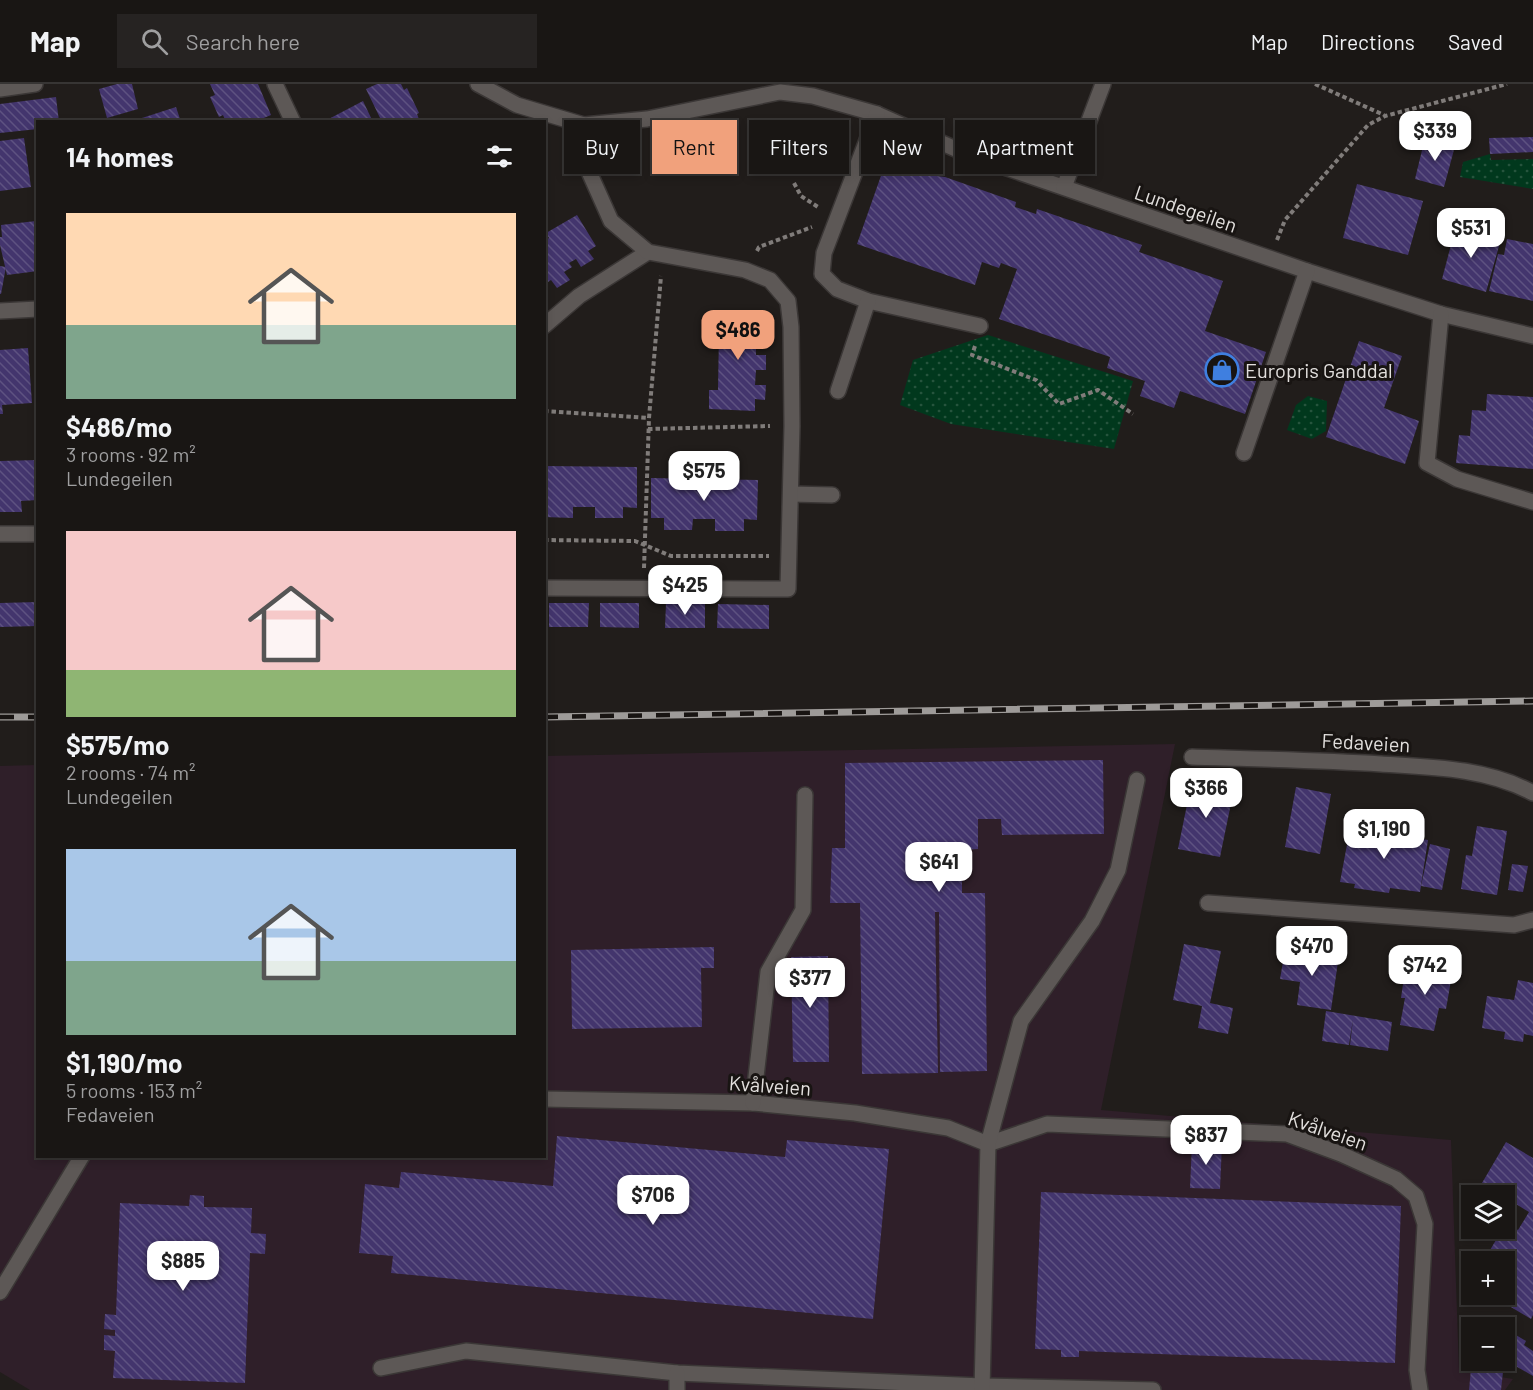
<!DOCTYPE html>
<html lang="en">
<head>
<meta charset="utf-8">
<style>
	body { margin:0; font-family:Barlow,sans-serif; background:#262322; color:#f1f3f6; height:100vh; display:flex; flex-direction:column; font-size:22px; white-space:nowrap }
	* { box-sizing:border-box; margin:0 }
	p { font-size:20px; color:#9f9fa0 }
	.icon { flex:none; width:33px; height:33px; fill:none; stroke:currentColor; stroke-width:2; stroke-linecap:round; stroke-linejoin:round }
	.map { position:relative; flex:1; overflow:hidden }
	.drawer { position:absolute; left:36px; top:36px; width:510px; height:1038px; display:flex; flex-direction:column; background:#191614; border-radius:0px; box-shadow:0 3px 9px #0003,0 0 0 2px #373534 }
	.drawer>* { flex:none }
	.hud { position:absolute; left:564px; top:36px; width:570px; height:54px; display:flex; gap:12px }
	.buttons { position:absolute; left:1461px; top:1101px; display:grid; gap:12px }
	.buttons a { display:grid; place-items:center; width:54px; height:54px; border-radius:0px; background:#191614; box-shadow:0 3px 9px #0003,0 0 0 2px #373534; font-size:30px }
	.price { position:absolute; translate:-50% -51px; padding:0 14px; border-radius:12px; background:#fff; color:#222; font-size:20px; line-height:39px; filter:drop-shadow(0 2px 3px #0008) }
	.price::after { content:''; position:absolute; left:50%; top:36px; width:18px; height:14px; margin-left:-9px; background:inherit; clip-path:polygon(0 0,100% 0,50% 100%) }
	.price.selected { background:#f1a17c; color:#111 }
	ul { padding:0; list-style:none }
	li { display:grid; align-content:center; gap:12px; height:318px; padding:0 30px }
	li span { display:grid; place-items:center; height:186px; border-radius:0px; color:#555 }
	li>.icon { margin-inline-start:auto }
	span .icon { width:108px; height:108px; fill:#fffc; stroke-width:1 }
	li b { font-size:26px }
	h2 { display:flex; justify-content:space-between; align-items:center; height:72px; padding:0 30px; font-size:26px }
	.chip { padding:0 21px; border-radius:0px; background:#191614; box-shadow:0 3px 9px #0003,0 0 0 2px #373534; font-size:21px; line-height:54px }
	.chip.selected { background:#f1a17c; color:#111 }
	header { display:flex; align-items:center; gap:36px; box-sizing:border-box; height:84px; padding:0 30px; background:#191614; border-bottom:2px solid #373534 }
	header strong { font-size:28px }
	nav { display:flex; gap:33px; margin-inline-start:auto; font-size:21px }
	.search { width:420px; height:54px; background:#262322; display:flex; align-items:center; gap:15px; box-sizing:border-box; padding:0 21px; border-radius:0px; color:#9f9fa0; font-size:22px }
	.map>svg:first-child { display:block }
	.commercial { fill:#2f1f29 }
	.park { fill:url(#park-dots) }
	.building { fill:url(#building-back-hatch) }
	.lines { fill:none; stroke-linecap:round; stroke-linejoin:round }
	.minor-casing { stroke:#3b3736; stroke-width:18 }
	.path { stroke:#807c7a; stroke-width:4; stroke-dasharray:4.5 3; stroke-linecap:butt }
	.minor { stroke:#5d5856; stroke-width:15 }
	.rail-casing { stroke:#9e9b99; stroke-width:7 }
	.rail { stroke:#181412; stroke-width:4.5; stroke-dasharray:14; stroke-linecap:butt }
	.labels { text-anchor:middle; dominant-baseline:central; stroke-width:6; stroke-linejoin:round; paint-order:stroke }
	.street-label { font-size:20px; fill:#e3e0de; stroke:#181412 }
	.poi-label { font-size:20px; fill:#e3e0de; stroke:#181412; text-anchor:start }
</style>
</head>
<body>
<header>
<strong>Map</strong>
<div class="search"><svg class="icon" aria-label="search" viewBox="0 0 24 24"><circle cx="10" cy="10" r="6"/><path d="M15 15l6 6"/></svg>Search here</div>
<nav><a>Map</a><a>Directions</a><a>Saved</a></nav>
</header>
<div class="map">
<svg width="1533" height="1306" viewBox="0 0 1533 1306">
	<defs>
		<pattern id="park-dots" width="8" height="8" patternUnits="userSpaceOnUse" patternTransform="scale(1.5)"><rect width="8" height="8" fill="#01381d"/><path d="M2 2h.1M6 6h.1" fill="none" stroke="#26543d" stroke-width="1.8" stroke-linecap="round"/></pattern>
		<pattern id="building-back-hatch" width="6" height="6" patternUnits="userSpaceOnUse" patternTransform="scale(1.5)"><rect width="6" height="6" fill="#43356d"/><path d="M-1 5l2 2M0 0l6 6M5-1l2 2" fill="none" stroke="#5e5281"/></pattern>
	</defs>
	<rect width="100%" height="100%" fill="#211d1b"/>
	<path class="commercial" d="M 1175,660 L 1101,1026 L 1451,1056 L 1459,1286 L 1513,1295 L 1505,1306 L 30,1306 L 0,1288 L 0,682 L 37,681 L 38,1072 L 544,1072 L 545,672 Z"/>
	<g class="park">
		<path d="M 1490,70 L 1491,76 L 1533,75 L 1533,105 L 1460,93 L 1463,78 Z"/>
		<path d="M 988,251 L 1133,297 L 1114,365 L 951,340 L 900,321 L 913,276 Z"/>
		<path d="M 1308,312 L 1327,317 L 1326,347 L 1312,355 L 1287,346 L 1296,321 Z"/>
	</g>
	<g class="building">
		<path d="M 117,0 L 132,0 L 138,25 L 107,34 L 99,5 Z"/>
		<path d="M 210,0 L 258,0 L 271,31 L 254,38 L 226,38 L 223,31 L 219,33 L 210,13 L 215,11 Z"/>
		<path d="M 377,0 L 401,0 L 404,6 L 407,4 L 419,29 L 417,30 L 420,38 L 382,38 L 366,5 Z"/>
		<path d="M 56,13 L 59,38 L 38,38 L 38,45 L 0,49 L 0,20 Z"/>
		<path d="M 363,17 L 373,38 L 323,38 Z"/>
		<path d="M 176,23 L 181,38 L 143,38 L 142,34 Z"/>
		<path d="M 1533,53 L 1533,68 L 1490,70 L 1489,54 Z"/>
		<path d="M 24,54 L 31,103 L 0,107 L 0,57 Z"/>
		<path d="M 1425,54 L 1455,62 L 1444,103 L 1415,95 Z"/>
		<path d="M 817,73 L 819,90 L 805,91 L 803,74 Z"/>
		<path d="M 883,86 L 945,93 L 1016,118 L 1015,123 L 1036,130 L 1037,125 L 1142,161 L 1139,168 L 1223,197 L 1205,247 L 1266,268 L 1245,330 L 1180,307 L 1174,324 L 1140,312 L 1145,297 L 1107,284 L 1110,273 L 999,235 L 1017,185 L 1001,179 L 999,184 L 982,178 L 975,201 L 857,160 Z"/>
		<path d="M 1357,100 L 1423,117 L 1408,171 L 1343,154 Z"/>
		<path d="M 577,131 L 596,162 L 588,167 L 594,175 L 581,183 L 576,175 L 569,179 L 572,183 L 564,188 L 570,196 L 557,204 L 551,196 L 545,200 L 548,205 L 544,207 L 544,157 L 549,154 L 546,149 Z"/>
		<path d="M 36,137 L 38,187 L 7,191 L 0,161 L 0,153 L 2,153 L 1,141 Z"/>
		<path d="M 1456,142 L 1501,155 L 1486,208 L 1442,195 Z"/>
		<path d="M 1507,155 L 1533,160 L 1533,217 L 1489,207 L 1498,170 L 1504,171 Z"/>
		<path d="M 0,182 L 6,183 L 1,210 L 0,210 Z"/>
		<path d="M 756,228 L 756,239 L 766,240 L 766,255 L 756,254 L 756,271 L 766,271 L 766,286 L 756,286 L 755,301 L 766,301 L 765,316 L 755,315 L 755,327 L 709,325 L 709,306 L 718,306 L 719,247 L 710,247 L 710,229 Z"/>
		<path d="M 1359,257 L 1402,272 L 1384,324 L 1419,337 L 1405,380 L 1326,353 Z"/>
		<path d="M 28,264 L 32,319 L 2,321 L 3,330 L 0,330 L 0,266 Z"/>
		<path d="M 1487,310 L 1533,313 L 1533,385 L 1456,379 L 1459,351 L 1470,352 L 1472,326 L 1486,327 Z"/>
		<path d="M 38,376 L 38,416 L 21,417 L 22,428 L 0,428 L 0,377 Z"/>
		<path d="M 544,382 L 637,383 L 637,424 L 623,423 L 623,434 L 595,434 L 595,423 L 573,423 L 573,434 L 544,433 Z"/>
		<path d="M 651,394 L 758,396 L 757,436 L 744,435 L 744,447 L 715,447 L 715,435 L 693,435 L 692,446 L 664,446 L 664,434 L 651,434 Z"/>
		<path d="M 38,518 L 38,542 L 0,543 L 0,519 Z"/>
		<path d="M 549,519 L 589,519 L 588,543 L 549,543 Z"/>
		<path d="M 600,519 L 639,519 L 639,544 L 600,543 Z"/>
		<path d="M 666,519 L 705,520 L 705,544 L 665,544 Z"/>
		<path d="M 718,520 L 769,521 L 769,545 L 717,544 Z"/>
		<path d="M 1103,676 L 1104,750 L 1002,751 L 1001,735 L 978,735 L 978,765 L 962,766 L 962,809 L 985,809 L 987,987 L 940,988 L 939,828 L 935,828 L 938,989 L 862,990 L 860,819 L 830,819 L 832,764 L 845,764 L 845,679 Z"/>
		<path d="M 1192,696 L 1234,705 L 1220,773 L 1178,765 Z"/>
		<path d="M 1296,703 L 1331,710 L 1320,770 L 1285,763 Z"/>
		<path d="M 1366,735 L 1393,740 L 1391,750 L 1428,756 L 1420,808 L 1390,804 L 1389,809 L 1354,804 L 1355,800 L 1340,798 L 1349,750 L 1363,753 Z"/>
		<path d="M 1477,742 L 1507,747 L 1497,811 L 1461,805 L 1466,771 L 1472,772 Z"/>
		<path d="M 1430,760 L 1450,765 L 1442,806 L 1421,802 Z"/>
		<path d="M 1512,780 L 1528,782 L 1523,808 L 1508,806 Z"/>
		<path d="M 1184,860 L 1221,867 L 1210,919 L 1233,924 L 1228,950 L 1198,944 L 1202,922 L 1173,916 Z"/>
		<path d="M 714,863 L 714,884 L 701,884 L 702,943 L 572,945 L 571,866 Z"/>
		<path d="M 1285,866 L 1339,871 L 1331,926 L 1297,921 L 1300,898 L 1280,895 Z"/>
		<path d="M 828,872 L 829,978 L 793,978 L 791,873 Z"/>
		<path d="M 1418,879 L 1453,885 L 1446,925 L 1439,924 L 1434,947 L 1400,941 L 1405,914 L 1401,914 L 1404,893 L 1415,895 Z"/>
		<path d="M 1518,896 L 1533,899 L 1533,952 L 1524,950 L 1523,958 L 1504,955 L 1505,948 L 1482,944 L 1487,912 L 1514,916 Z"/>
		<path d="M 1326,927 L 1392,938 L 1388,967 L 1350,961 L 1353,935 L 1349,961 L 1322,957 Z"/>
		<path d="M 557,1052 L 785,1073 L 787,1056 L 889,1065 L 873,1235 L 391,1189 L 393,1172 L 359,1169 L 365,1100 L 399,1104 L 401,1088 L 553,1102 Z"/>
		<path d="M 1506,1058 L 1533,1074 L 1533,1231 L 1531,1235 L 1489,1210 L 1504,1210 L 1504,1178 L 1483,1178 L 1506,1139 L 1518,1146 L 1529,1128 L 1482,1099 Z"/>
		<path d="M 1192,1059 L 1222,1060 L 1220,1105 L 1190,1104 Z"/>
		<path d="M 1041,1108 L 1401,1122 L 1395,1279 L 1079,1267 L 1079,1273 L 1061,1273 L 1061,1266 L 1035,1265 Z"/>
		<path d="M 190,1111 L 204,1112 L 204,1123 L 252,1124 L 251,1149 L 266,1150 L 265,1170 L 250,1169 L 245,1299 L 113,1294 L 115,1267 L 104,1266 L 104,1251 L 115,1252 L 115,1246 L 104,1245 L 105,1230 L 116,1231 L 120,1119 L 189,1122 Z"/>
		<path d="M 1504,1244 L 1526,1257 L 1524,1261 L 1533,1267 L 1533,1292 L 1512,1280 L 1510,1285 L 1495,1276 L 1504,1276 Z"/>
		<path d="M 1471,1285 L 1503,1288 L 1501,1306 L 1469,1306 Z"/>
	</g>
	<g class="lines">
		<g class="minor-casing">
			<g id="minor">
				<path d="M 275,0 L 293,38"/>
				<path d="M 478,0 L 517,21 L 584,41 L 647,35 L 780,8 L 813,12 L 877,30 L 969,71 L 1307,187 L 1441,230 L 1533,252"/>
				<path d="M 0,5 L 35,0"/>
				<path d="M 877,30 L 824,169 L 822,190 L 837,205 L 868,217 L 980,242"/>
				<path d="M 1064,103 L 1103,0"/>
				<path d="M 0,227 L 38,225"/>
				<path d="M 1441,230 L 1427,379 L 1457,395 L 1533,418"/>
				<path d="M 544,242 L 579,212 L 648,168"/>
				<path d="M 838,307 L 868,217"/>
				<path d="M 1244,369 L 1307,187"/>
				<path d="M 791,410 L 832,411"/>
				<path d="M 0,450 L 38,450"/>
				<path d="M 544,504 L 788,505 L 792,342 L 791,243 L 788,217 L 770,196 L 745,186 L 648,168 L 611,137 L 590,90 L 584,41"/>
				<path d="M 1192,673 C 1255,675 1318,676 1381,680 C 1432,683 1487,684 1533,709"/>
				<path d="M 1208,819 L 1514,841 L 1533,836"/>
				<path d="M 544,1015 L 753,1019 L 855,1029 L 948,1044 L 988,1060 L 1047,1040 L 1287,1050 L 1341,1070 L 1396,1095 L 1416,1112 L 1425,1140 L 1417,1286 L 1420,1306"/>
				<path d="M 753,1019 L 768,888 L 803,826 L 805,711"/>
				<path d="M 0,1208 L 82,1072"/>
				<path d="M 381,1284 L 466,1267 L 677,1289 L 982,1302 L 1153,1306"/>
				<path d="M 677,1306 L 677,1289"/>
				<path d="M 982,1306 L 988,1060 L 1021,937 L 1092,837 L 1118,786 L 1137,696"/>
			</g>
		</g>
		<g class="path">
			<path d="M 1315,0 L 1384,31"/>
			<path d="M 794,99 L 801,112 L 818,123"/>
			<path d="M 1277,156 L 1285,136 L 1368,41 L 1385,32 L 1507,0"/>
			<path d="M 757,167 L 759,163 L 812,143"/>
			<path d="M 975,262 L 972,271 L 1036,296 L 1059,320 L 1098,306 L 1133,330"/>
			<path d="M 544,327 L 648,334"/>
			<path d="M 648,345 L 770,342"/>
			<path d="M 544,456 L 635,457 L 671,472 L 769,472"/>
			<path d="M 644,484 L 649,334 L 661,192"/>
		</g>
		<use href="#minor" class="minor"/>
		<g class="rail-casing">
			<g id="rail">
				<path d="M 0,633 L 38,633"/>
				<path d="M 544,633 L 1533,617"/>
			</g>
		</g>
		<use href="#rail" class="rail"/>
	</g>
	<defs>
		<g id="shop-ring" transform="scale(1.725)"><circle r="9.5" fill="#181412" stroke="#3f7fe0" stroke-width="1.5"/><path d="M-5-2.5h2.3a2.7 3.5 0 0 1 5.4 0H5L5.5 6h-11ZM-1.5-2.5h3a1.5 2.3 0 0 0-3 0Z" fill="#3f7fe0"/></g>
	</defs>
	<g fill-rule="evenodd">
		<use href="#shop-ring" x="1222" y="286"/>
	</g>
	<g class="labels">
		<g class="street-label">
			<text transform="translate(1186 124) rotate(19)">Lundegeilen</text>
			<text transform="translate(1366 658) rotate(3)">Fedaveien</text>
			<text transform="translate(770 1001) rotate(4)">Kvålveien</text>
			<text transform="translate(1328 1046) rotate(19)">Kvålveien</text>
		</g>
		<g class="poi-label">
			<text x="1245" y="286">Europris Ganddal</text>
		</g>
	</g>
</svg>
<div class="buttons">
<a><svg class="icon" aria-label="layers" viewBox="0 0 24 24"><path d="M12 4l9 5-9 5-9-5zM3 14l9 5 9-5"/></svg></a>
<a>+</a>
<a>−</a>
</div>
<b class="price" style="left:1435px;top:78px">$339</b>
<b class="price" style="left:1471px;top:175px">$531</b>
<b class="price selected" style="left:738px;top:277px">$486</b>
<b class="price" style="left:704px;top:418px">$575</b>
<b class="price" style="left:685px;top:532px">$425</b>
<b class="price" style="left:1206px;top:735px">$366</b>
<b class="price" style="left:1384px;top:776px">$1,190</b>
<b class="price" style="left:939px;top:809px">$641</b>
<b class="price" style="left:1312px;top:893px">$470</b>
<b class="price" style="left:1425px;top:912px">$742</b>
<b class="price" style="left:810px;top:925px">$377</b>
<b class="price" style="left:1206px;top:1082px">$837</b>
<b class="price" style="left:653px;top:1142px">$706</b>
<b class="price" style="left:183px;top:1208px">$885</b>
<div class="hud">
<a class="chip">Buy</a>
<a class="chip selected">Rent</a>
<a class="chip">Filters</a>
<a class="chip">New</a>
<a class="chip">Apartment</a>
</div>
<section class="drawer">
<h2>14 homes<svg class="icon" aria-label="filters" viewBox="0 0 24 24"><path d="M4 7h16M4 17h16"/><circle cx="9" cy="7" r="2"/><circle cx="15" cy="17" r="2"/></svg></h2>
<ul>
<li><span style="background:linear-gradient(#ffd9b3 60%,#7fa58c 0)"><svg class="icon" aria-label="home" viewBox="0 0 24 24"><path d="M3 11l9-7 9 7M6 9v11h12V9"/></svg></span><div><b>$486/mo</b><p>3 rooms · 92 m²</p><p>Lundegeilen</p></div></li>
<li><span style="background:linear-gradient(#f6c9c9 75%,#8fb573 0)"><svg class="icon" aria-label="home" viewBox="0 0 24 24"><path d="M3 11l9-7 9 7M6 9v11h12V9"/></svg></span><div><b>$575/mo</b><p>2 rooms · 74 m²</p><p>Lundegeilen</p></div></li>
<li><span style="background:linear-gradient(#a9c7e8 60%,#7fa58c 0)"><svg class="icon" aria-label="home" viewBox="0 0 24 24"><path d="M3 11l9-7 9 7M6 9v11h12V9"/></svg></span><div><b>$1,190/mo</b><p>5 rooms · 153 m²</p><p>Fedaveien</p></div></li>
</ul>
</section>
</div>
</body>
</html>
